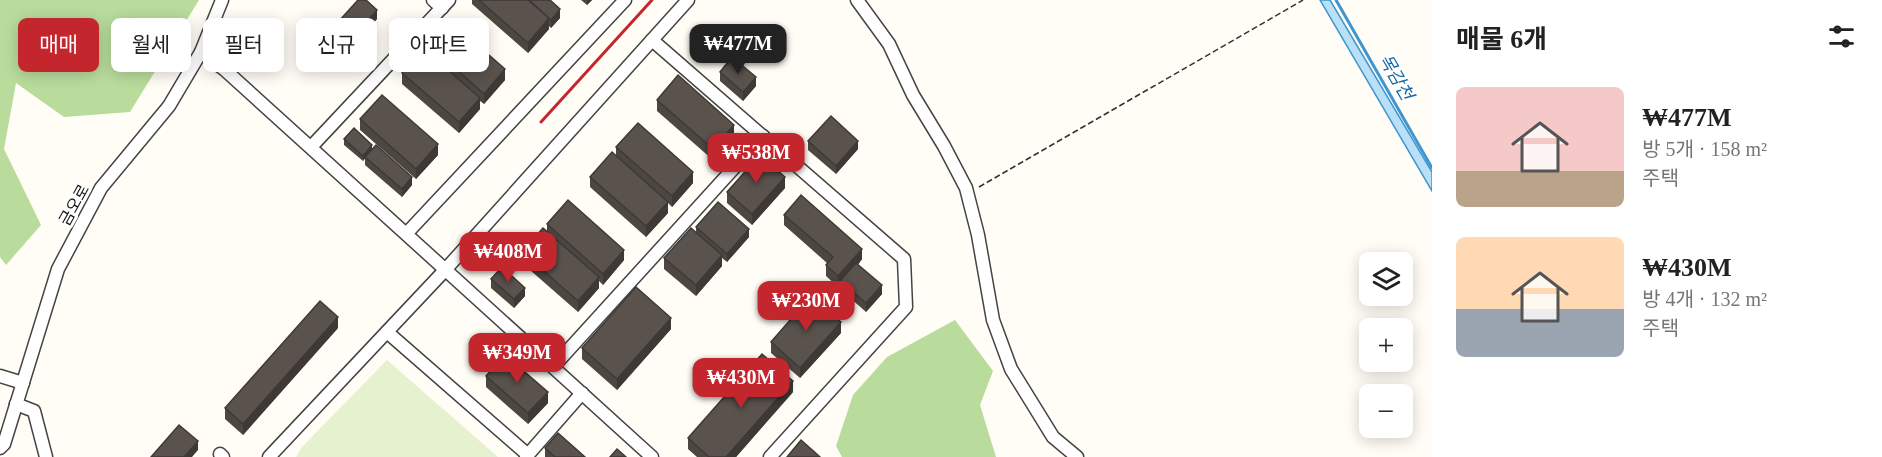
<!DOCTYPE html>
<html lang="ko">
<head>
<meta charset="utf-8">
<style>
	body { margin:0; font-family:"Times New Roman","Noto Sans KR",serif; background:#f2f2f2; color:#222; height:100vh; display:flex; flex-direction:column; font-size:22px; white-space:nowrap }
	* { box-sizing:border-box; margin:0 }
	p { font-size:20px; color:#767676 }
	.icon { flex:none; width:33px; height:33px; fill:none; stroke:currentColor; stroke-width:2; stroke-linecap:round; stroke-linejoin:round }
	.map { position:relative; flex:1; overflow:hidden }
	.drawer { display:flex; flex-direction:column; background:#fff; width:450px }
	.drawer>* { flex:none }
	.banner { position:absolute; left:18px; top:18px; width:570px; height:54px; display:flex; gap:12px }
	.buttons { position:absolute; left:1359px; top:252px; display:grid; gap:12px }
	.buttons a { display:grid; place-items:center; width:54px; height:54px; border-radius:9px; background:#fff; box-shadow:0 3px 15px #0003; font-size:30px }
	.price { position:absolute; translate:-50% -51px; padding:0 14px; border-radius:12px; background:#c4262e; color:#fff; font-size:20px; line-height:39px; filter:drop-shadow(0 2px 3px #0008) }
	.price::after { content:''; position:absolute; left:50%; top:36px; width:18px; height:14px; margin-left:-9px; background:inherit; clip-path:polygon(0 0,100% 0,50% 100%) }
	.price.selected { background:#222; color:#fff }
	ul { padding:0; list-style:none }
	li { display:flex; align-items:center; gap:18px; height:150px; padding:0 24px }
	li span { display:grid; place-items:center; flex:none; width:168px; height:120px; border-radius:9px; color:#555 }
	li>.icon { margin-inline-start:auto }
	span .icon { width:72px; height:72px; fill:#fffc; stroke-width:1 }
	li b { font-size:26px }
	h2 { display:flex; justify-content:space-between; align-items:center; height:72px; padding:0 24px; font-size:26px }
	.chip { padding:0 21px; border-radius:9px; background:#fff; box-shadow:0 3px 15px #0003; font-size:21px; line-height:54px }
	.chip.selected { background:#c4262e; color:#fff }
	main { display:flex; flex:1; min-height:0 }
	.map>svg:first-child { display:block }
	.forest { fill:#b9dc9c }
	.pitch { fill:#e6f2cf }
	.water { fill:#b9e0f7; stroke:#3f96cf; stroke-width:1.5 }
	.lines { fill:none; stroke-linecap:round; stroke-linejoin:round }
	.stream { stroke:#3f96cf; stroke-width:3 }
	.minor-casing { stroke:#444; stroke-width:15 }
	.path { stroke:#333; stroke-width:1.5; stroke-dasharray:6 3; stroke-linecap:butt }
	.minor { stroke:#fff; stroke-width:12 }
	.rail { stroke:#c4262e; stroke-width:3 }
	.wall { fill:#4d4742 }
	.shaded-wall { fill:#3f3936 }
	.building { fill:#5a524d; stroke:#3f3936; stroke-width:1.5 }
	.labels { text-anchor:middle; dominant-baseline:central; stroke-width:6; stroke-linejoin:round; paint-order:stroke }
	.street-label { font-size:16px; fill:#111; stroke:#fff }
	.water-label { font-size:18px; font-style:italic; fill:#1768a6; stroke:#fff }
</style>
</head>
<body>
<main>
<div class="map">
<svg width="1432" height="457" viewBox="0 0 1432 457">
	<rect width="100%" height="100%" fill="#fffdf5"/>
	<g class="forest">
		<path d="M 0,0 L 199,0 L 130,112 L 64,117 L 16,83 L 4,149 L 41,225 L 6,265 L 0,257 Z"/>
		<path d="M 955,320 L 993,371 L 980,405 L 996,457 L 842,457 L 836,446 L 853,395 L 887,357 Z"/>
	</g>
	<path class="pitch" d="M 387,360 L 498,457 L 296,457 L 302,447 Z"/>
	<path class="water" d="M 1320,0 L 1330,0 L 1432,172 L 1432,191 Z"/>
	<g class="lines">
		<path class="stream" d="M 1336,0 L 1432,168"/>
		<g class="minor-casing">
			<g id="minor">
				<path d="M 433,0 L 442,8"/>
				<path d="M 857,0 L 889,44 L 913,95 L 944,146 L 966,188 L 978,235 L 993,320 L 1011,369 L 1053,437 L 1077,457"/>
				<path d="M 652,40 L 904,259 L 906,307 L 770,457"/>
				<path d="M 201,52 L 225,70 L 652,457"/>
				<path d="M 311,147 L 449,0"/>
				<path d="M 407,233 L 625,0"/>
				<path d="M 387,332 L 528,455"/>
				<path d="M 553,367 L 763,136"/>
				<path d="M 0,376 L 23,383"/>
				<path d="M 16,404 L 34,411 L 46,457"/>
				<path d="M 0,448 L 4,444 L 58,269 L 101,188 L 169,106 L 201,52 L 222,0"/>
				<path d="M 220,454 L 223,457"/>
				<path d="M 269,457 L 446,269 L 688,0"/>
				<path d="M 526,457 L 582,393"/>
			</g>
		</g>
		<path class="path" d="M 979,187 L 1303,0"/>
		<use href="#minor" class="minor"/>
		<path class="rail" d="M 541,122 L 652,0"/>
	</g>
	<g class="wall">
		<path d="M 472,0 L 550,0 L 560,18 L 551,28 L 549,26 L 549,29 L 528,53 L 472,4 Z"/>
		<path d="M 581,0 L 592,0 L 587,5 Z"/>
		<path d="M 377,19 L 336,64 L 320,50 L 320,42 Z"/>
		<path d="M 428,44 L 505,80 L 484,104 L 480,101 L 480,109 L 459,133 L 402,84 L 402,73 L 428,52 Z"/>
		<path d="M 720,72 L 756,86 L 743,101 L 720,81 Z"/>
		<path d="M 657,100 L 734,136 L 713,160 L 657,111 Z"/>
		<path d="M 360,119 L 438,155 L 416,179 L 360,130 Z"/>
		<path d="M 344,139 L 372,149 L 412,185 L 402,197 L 365,165 L 365,158 L 363,161 L 344,145 Z"/>
		<path d="M 808,141 L 858,149 L 836,174 L 808,150 Z"/>
		<path d="M 616,147 L 693,183 L 672,207 L 668,203 L 668,213 L 646,237 L 590,187 L 590,177 L 616,156 Z"/>
		<path d="M 785,188 L 752,225 L 727,203 L 727,192 Z"/>
		<path d="M 784,215 L 862,259 L 858,265 L 882,294 L 866,312 L 840,289 L 840,285 L 838,287 L 826,276 L 826,265 L 827,263 L 784,225 Z"/>
		<path d="M 547,224 L 624,260 L 603,285 L 599,281 L 599,288 L 578,312 L 522,263 L 522,252 L 547,231 Z"/>
		<path d="M 696,227 L 749,237 L 727,262 L 722,258 L 722,266 L 696,296 L 664,269 L 664,258 L 696,232 Z"/>
		<path d="M 491,279 L 525,296 L 514,308 L 491,288 Z"/>
		<path d="M 338,328 L 243,435 L 225,419 L 225,408 Z"/>
		<path d="M 671,329 L 617,390 L 582,359 L 582,348 Z"/>
		<path d="M 841,333 L 800,378 L 771,353 L 771,342 Z"/>
		<path d="M 486,376 L 548,403 L 528,424 L 486,387 Z"/>
		<path d="M 793,392 L 736,457 L 697,457 L 688,449 L 688,438 Z"/>
		<path d="M 545,448 L 585,457 L 545,457 Z"/>
	</g>
	<g class="shaded-wall">
		<path d="M 587,0 L 592,0 L 587,5 Z"/>
		<path d="M 560,9 L 560,18 L 551,28 L 551,20 Z"/>
		<path d="M 377,10 L 377,19 L 336,64 L 336,56 Z"/>
		<path d="M 549,18 L 549,29 L 528,53 L 528,43 Z"/>
		<path d="M 505,69 L 505,80 L 484,104 L 484,94 Z"/>
		<path d="M 756,77 L 756,86 L 743,101 L 743,92 Z"/>
		<path d="M 480,98 L 480,109 L 459,133 L 459,122 Z"/>
		<path d="M 734,125 L 734,136 L 713,160 L 713,149 Z"/>
		<path d="M 858,141 L 858,149 L 836,174 L 836,166 Z"/>
		<path d="M 438,144 L 438,155 L 416,179 L 416,169 Z"/>
		<path d="M 372,145 L 372,150 L 363,161 L 363,156 Z"/>
		<path d="M 693,172 L 693,183 L 672,207 L 672,196 Z"/>
		<path d="M 412,177 L 412,185 L 402,197 L 402,189 Z"/>
		<path d="M 785,177 L 785,188 L 752,225 L 752,214 Z"/>
		<path d="M 668,202 L 668,213 L 646,237 L 646,226 Z"/>
		<path d="M 749,229 L 749,237 L 727,262 L 727,254 Z"/>
		<path d="M 862,249 L 862,259 L 842,283 L 840,281 L 840,285 L 838,287 L 838,276 Z"/>
		<path d="M 624,250 L 624,260 L 603,285 L 603,274 Z"/>
		<path d="M 722,255 L 722,266 L 696,296 L 696,285 Z"/>
		<path d="M 599,277 L 599,288 L 578,312 L 578,301 Z"/>
		<path d="M 882,285 L 882,294 L 866,312 L 866,303 Z"/>
		<path d="M 525,288 L 525,296 L 514,308 L 514,299 Z"/>
		<path d="M 338,317 L 338,328 L 243,435 L 243,424 Z"/>
		<path d="M 671,318 L 671,329 L 617,390 L 617,379 Z"/>
		<path d="M 841,322 L 841,333 L 800,378 L 800,368 Z"/>
		<path d="M 793,381 L 793,392 L 736,457 L 726,457 Z"/>
		<path d="M 548,392 L 548,403 L 528,424 L 528,413 Z"/>
		<path d="M 198,441 L 198,450 L 192,457 L 184,457 Z"/>
	</g>
	<g class="building">
		<path d="M 358,0 L 366,0 L 377,10 L 336,56 L 320,42 Z"/>
		<path d="M 479,0 L 528,0 L 549,18 L 528,43 Z"/>
		<path d="M 529,0 L 550,0 L 560,9 L 551,20 Z"/>
		<path d="M 449,20 L 505,69 L 484,94 L 428,44 Z"/>
		<path d="M 424,49 L 480,98 L 459,122 L 402,73 Z"/>
		<path d="M 732,57 L 756,77 L 743,92 L 720,72 Z"/>
		<path d="M 678,75 L 734,125 L 713,149 L 657,100 Z"/>
		<path d="M 382,95 L 438,144 L 416,169 L 360,119 Z"/>
		<path d="M 831,116 L 858,141 L 836,166 L 808,141 Z"/>
		<path d="M 638,123 L 693,172 L 672,196 L 616,147 Z"/>
		<path d="M 354,128 L 372,145 L 363,156 L 344,139 Z"/>
		<path d="M 376,145 L 412,177 L 402,189 L 365,157 Z"/>
		<path d="M 612,152 L 668,202 L 646,226 L 590,177 Z"/>
		<path d="M 760,155 L 785,177 L 752,214 L 727,192 Z"/>
		<path d="M 801,195 L 862,249 L 838,276 L 826,265 L 833,257 L 784,215 Z"/>
		<path d="M 568,200 L 624,250 L 603,274 L 547,224 Z"/>
		<path d="M 718,202 L 749,229 L 727,254 L 696,227 Z"/>
		<path d="M 543,228 L 599,277 L 578,301 L 522,252 Z"/>
		<path d="M 691,228 L 722,255 L 696,285 L 664,258 Z"/>
		<path d="M 856,263 L 882,285 L 866,303 L 840,281 Z"/>
		<path d="M 502,267 L 525,288 L 514,299 L 491,279 Z"/>
		<path d="M 636,287 L 671,318 L 617,379 L 582,348 Z"/>
		<path d="M 811,296 L 841,322 L 800,368 L 771,342 Z"/>
		<path d="M 320,301 L 338,317 L 243,424 L 225,408 Z"/>
		<path d="M 762,354 L 793,381 L 726,457 L 709,457 L 688,438 Z"/>
		<path d="M 505,355 L 548,392 L 528,413 L 486,376 Z"/>
		<path d="M 179,425 L 198,441 L 184,457 L 151,457 Z"/>
		<path d="M 558,433 L 585,457 L 555,457 L 545,448 Z"/>
		<path d="M 801,440 L 820,457 L 787,457 Z"/>
		<path d="M 617,449 L 626,457 L 610,457 Z"/>
	</g>
	<g class="labels">
		<g class="street-label">
			<text transform="translate(74 205) rotate(-61)">금오로</text>
		</g>
		<g class="water-label">
			<text transform="translate(1396 77) rotate(60)">목감천</text>
		</g>
	</g>
</svg>
<div class="buttons">
<a><svg class="icon" aria-label="layers" viewBox="0 0 24 24"><path d="M12 4l9 5-9 5-9-5zM3 14l9 5 9-5"/></svg></a>
<a>+</a>
<a>−</a>
</div>
<b class="price selected" style="left:738px;top:75px">₩477M</b>
<b class="price" style="left:756px;top:184px">₩538M</b>
<b class="price" style="left:508px;top:283px">₩408M</b>
<b class="price" style="left:806px;top:332px">₩230M</b>
<b class="price" style="left:517px;top:384px">₩349M</b>
<b class="price" style="left:741px;top:409px">₩430M</b>
<div class="banner">
<a class="chip selected">매매</a>
<a class="chip">월세</a>
<a class="chip">필터</a>
<a class="chip">신규</a>
<a class="chip">아파트</a>
</div>
</div>
<section class="drawer">
<h2>매물 6개<svg class="icon" aria-label="filters" viewBox="0 0 24 24"><path d="M4 7h16M4 17h16"/><circle cx="9" cy="7" r="2"/><circle cx="15" cy="17" r="2"/></svg></h2>
<ul>
<li><span style="background:linear-gradient(#f6c9c9 70%,#b9a48a 0)"><svg class="icon" aria-label="home" viewBox="0 0 24 24"><path d="M3 11l9-7 9 7M6 9v11h12V9"/></svg></span><div><b>₩477M</b><p>방 5개 · 158 m²</p><p>주택</p></div></li>
<li><span style="background:linear-gradient(#ffd9b3 60%,#9aa5b1 0)"><svg class="icon" aria-label="home" viewBox="0 0 24 24"><path d="M3 11l9-7 9 7M6 9v11h12V9"/></svg></span><div><b>₩430M</b><p>방 4개 · 132 m²</p><p>주택</p></div></li>
</ul>
</section>
</main>
</body>
</html>
